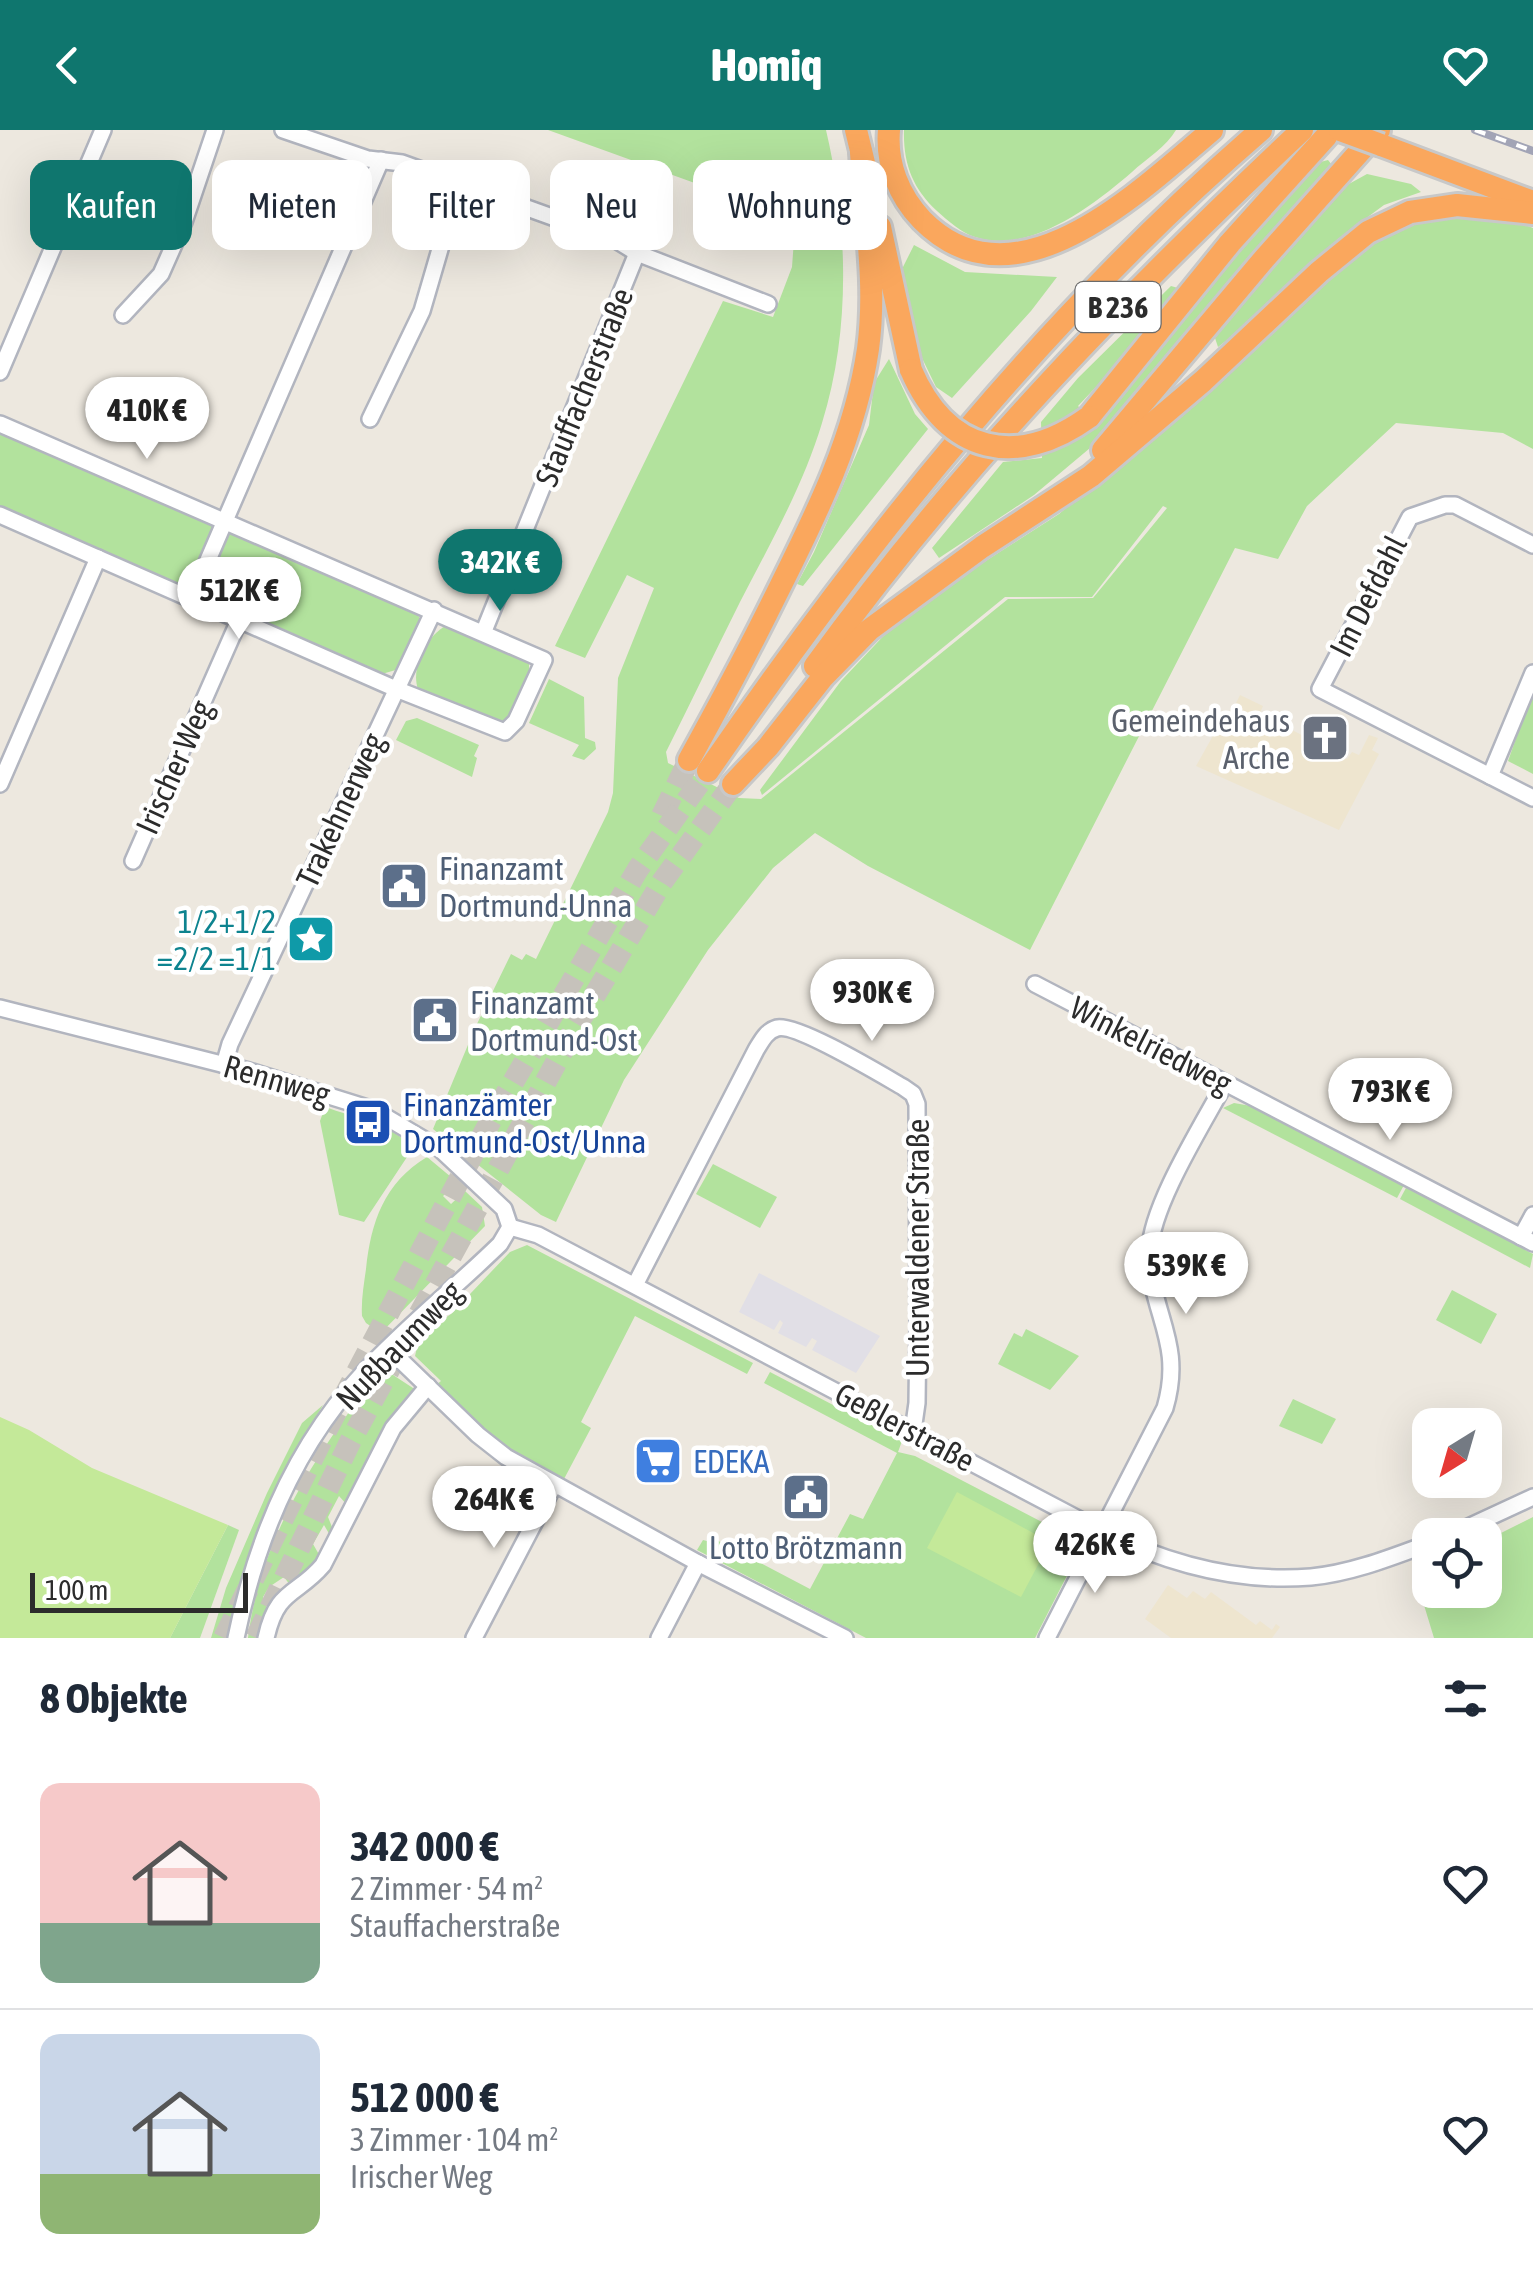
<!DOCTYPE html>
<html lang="de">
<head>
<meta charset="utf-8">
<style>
	body { margin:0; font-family:"Asap Condensed",sans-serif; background:#f2f2f3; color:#1f2937; height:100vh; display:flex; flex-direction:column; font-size:38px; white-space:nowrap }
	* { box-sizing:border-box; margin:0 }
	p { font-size:32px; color:#747a83 }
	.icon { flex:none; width:55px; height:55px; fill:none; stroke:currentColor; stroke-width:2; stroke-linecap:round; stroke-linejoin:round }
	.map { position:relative; height:1508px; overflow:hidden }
	.side { display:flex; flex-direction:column; background:#fff; flex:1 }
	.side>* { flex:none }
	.top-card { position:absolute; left:30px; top:30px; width:1000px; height:90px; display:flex; gap:20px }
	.needle { width:65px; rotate:217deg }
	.fabs { position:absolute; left:1412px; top:1278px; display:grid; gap:20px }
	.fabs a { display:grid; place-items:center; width:90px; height:90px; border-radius:20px; background:#fff; box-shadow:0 10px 40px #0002; font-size:50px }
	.scale { position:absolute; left:30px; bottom:25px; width:218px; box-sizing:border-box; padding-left:10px; border:5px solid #2c2c2c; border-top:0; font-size:28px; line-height:35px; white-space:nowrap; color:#2c2c2c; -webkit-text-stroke:8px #fff; paint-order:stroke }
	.price { position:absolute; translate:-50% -85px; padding:0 22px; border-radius:35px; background:#fff; color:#222; font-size:32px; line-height:65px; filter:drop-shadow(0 2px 5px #0008) }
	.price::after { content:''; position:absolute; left:50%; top:60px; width:30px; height:22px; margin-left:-15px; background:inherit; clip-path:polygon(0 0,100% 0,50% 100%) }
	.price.current { background:#0f766e; color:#fff }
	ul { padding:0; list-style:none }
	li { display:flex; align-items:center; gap:30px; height:250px; padding:0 40px }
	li+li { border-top:2px solid #e0e1e3 }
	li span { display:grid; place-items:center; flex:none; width:280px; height:200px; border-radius:20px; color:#555 }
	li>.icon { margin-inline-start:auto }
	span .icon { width:120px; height:120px; fill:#fffc; stroke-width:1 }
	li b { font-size:42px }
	h2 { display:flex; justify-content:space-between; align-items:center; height:120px; padding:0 40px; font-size:42px }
	.chip { padding:0 35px; border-radius:20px; background:#fff; box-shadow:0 10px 40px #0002; font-size:35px; line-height:90px }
	.chip.current { background:#0f766e; color:#fff }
	header { display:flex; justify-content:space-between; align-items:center; height:130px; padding:0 40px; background:#0f766e; color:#fff; font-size:45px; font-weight:800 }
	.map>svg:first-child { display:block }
	.industrial { fill:#e1dfe6 }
	.education { fill:#eee5cf }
	.green { fill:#b2e29d }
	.pitch { fill:#c4e999 }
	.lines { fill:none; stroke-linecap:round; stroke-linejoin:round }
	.highway-tunnel { stroke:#c6c2bb; stroke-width:22; stroke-dasharray:22 11; stroke-linecap:butt }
	.minor-casing { stroke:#b2b5bf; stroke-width:20 }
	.highway-casing { stroke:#c8c8c8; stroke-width:28 }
	.minor { stroke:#fff; stroke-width:15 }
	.highway { stroke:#faa75d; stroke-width:22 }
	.rail-casing { stroke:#a2a4b6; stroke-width:8 }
	.rail { stroke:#fff; stroke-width:4; stroke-dasharray:11; stroke-linecap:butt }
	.highway-bridge-casing { stroke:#c8c8c8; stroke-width:28; stroke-linecap:butt }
	.highway-bridge { stroke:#faa75d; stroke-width:22 }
	.labels { text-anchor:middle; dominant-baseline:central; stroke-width:9; stroke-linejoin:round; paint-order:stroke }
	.shield { fill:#fff; stroke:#6b6b6b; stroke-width:2.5 }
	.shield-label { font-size:30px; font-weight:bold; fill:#2c2c2c }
	.street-label { font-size:32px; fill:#2c2c2c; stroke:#fff }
	.worship-label { font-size:32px; fill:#5b616d; stroke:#fff; text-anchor:end }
	.service-label { font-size:32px; fill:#4e5e75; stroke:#fff; text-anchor:start }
	.culture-label { font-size:32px; fill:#0d838f; stroke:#fff; text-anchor:end }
	.transit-label { font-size:32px; fill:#164399; stroke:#fff; text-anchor:start }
	.shop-label { font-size:32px; fill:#366cbe; stroke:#fff; text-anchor:start }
</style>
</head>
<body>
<header><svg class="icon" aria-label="back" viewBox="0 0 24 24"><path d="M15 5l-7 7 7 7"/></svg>Homiq<svg class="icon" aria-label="heart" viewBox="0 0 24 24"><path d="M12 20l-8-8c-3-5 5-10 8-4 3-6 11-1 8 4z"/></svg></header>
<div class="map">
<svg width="1533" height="1508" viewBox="0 0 1533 1508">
	<rect width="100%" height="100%" fill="#ede8df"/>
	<path class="industrial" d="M 759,1143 L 880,1206 L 856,1243 L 812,1220 L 817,1211 L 812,1208 L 806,1217 L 778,1203 L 783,1193 L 780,1190 L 774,1200 L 739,1182 Z"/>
	<g class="education">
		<path d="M 1240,565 L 1263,576 L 1260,583 L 1347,629 L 1352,622 L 1359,625 L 1369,605 L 1378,608 L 1372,620 L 1379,624 L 1339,700 L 1196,636 L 1219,595 L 1224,597 Z"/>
		<path d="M 1168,1455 L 1187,1468 L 1193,1461 L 1205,1469 L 1211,1462 L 1256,1495 L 1260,1491 L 1272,1500 L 1276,1494 L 1280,1497 L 1272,1508 L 1171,1508 L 1145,1489 Z"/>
	</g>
	<g class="green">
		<path d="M 548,0 L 826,0 C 848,94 851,200 822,293 C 803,356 770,414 740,472 C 715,522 691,572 666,622 L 668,633 L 739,668 L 761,669 L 1008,469 L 1093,468 L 1167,378 L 1163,376 L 1092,467 L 1005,467 L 762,665 L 760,660 L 841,551 L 889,500 L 970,441 L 1059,384 L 1258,215 L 1367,114 L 1424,88 L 1494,83 L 1533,98 L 1533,319 L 1503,303 L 1396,293 L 1307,376 L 1278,429 L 1235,418 L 1030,820 L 868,736 L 815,703 L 773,738 L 708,820 L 624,950 L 556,1092 L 541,1085 L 433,999 L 475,898 L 511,824 L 522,830 L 526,824 L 536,829 L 608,682 L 613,663 L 618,548 L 654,458 L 627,445 L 585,528 L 555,516 L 723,171 L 773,187 L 792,137 L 794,110 L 779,88 L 750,73 Z"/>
		<path d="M 904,0 L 1176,0 C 1167,16 1146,29 1132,42 C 1095,74 1029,126 975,107 C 962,103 948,91 937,81 C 913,59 903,34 904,0 Z"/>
		<path d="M 1328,30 L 1332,35 L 1096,313 L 1034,365 L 939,428 L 932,418 L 1003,332 L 1042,328 L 1041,292 L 1078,248 L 1171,156 L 1178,158 L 1113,239 L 1078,276 L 1097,293 L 1238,119 L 1313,34 Z"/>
		<path d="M 1367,44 L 1411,54 L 1421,62 L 1384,75 L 1338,109 L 1240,200 L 1218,217 L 1214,205 L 1232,183 L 1347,55 Z"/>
		<path d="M 914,115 L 965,142 L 1057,147 L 1031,181 L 952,268 L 936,257 L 921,226 L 902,139 Z"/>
		<path d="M 889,229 L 915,284 L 928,299 L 803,456 L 797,454 L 814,422 L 869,295 L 874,253 Z"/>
		<path d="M 0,301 L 215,395 L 192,455 L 187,459 L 177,456 L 0,380 Z"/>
		<path d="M 230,402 L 417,483 L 420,489 L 399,539 L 382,544 L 367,539 L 202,465 L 201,458 Z"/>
		<path d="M 450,494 L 520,524 L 529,534 L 529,546 L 506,590 L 498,592 L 418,559 C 410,537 428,502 450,494 Z"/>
		<path d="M 549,549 L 584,567 L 585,608 L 595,612 L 596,619 L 584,630 L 572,626 L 579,615 L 529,593 Z"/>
		<path d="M 1533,560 L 1533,644 L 1508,631 Z"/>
		<path d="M 417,588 L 479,615 L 474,626 L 477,628 L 472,647 L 396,610 L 406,591 Z"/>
		<path d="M 1234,973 L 1251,976 L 1404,1055 L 1397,1068 L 1223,978 Z"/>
		<path d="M 325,977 C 353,987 393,995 413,1018 L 364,1092 L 339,1085 L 320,991 Z"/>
		<path d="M 427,1027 L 457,1052 L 443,1066 L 451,1074 L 465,1061 L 482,1077 L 485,1096 L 381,1203 L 366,1193 L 362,1186 C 361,1170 364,1154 366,1139 C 371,1092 384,1053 427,1027 Z"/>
		<path d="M 713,1034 L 777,1067 L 760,1098 L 696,1064 Z"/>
		<path d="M 1407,1056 L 1533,1124 L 1530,1138 L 1400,1069 Z"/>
		<path d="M 527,1115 L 753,1233 L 747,1244 L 635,1186 L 581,1292 L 591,1298 L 564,1349 L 560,1350 C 509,1322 479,1295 436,1255 L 441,1251 L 415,1226 L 419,1209 L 424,1202 L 451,1184 L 510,1122 Z"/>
		<path d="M 1452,1160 L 1497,1184 L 1481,1214 L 1436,1190 Z"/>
		<path d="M 1026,1199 L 1079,1226 L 1050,1260 L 998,1234 L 1014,1203 L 1022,1207 Z"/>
		<path d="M 770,1242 L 902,1311 L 898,1322 L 915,1326 L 1065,1404 L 1076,1428 L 1035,1508 L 866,1508 L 697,1420 L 703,1410 L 707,1411 L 709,1406 L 810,1459 L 850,1384 L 863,1389 L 897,1323 L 764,1253 Z"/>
		<path d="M 390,1243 L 416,1260 L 348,1376 L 339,1366 L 328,1387 L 334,1402 L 331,1407 L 324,1395 L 313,1414 L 321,1428 L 313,1439 L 290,1455 L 284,1447 L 269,1457 L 263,1467 L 269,1485 L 265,1492 L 257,1485 L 256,1508 L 248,1508 C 258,1426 299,1351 347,1285 C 358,1270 371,1248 390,1243 Z"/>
		<path d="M 1293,1269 L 1336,1289 L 1322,1314 L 1279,1296 Z"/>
		<path d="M 323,1275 L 284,1343 L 255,1405 L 228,1508 L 211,1508 L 226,1458 L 267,1363 L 302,1293 Z"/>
		<path d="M 1533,1387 L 1533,1508 L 1434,1508 L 1413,1439 L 1430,1433 L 1430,1460 L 1485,1460 L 1485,1411 Z"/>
		<path d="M 228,1395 L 239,1400 L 200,1508 L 170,1508 Z"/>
	</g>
	<g class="pitch">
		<path d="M 0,1287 L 29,1300 L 92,1338 L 228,1395 L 170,1508 L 0,1508 Z"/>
		<path d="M 957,1362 L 1050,1412 L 1021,1467 L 927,1418 Z"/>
	</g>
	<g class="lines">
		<g class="highway-tunnel">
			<path d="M 662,686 L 689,630"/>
			<path d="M 224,1508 L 328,1297 L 492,988 L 638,739 L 708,641"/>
			<path d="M 256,1508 L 351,1310 L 570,907 L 662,752 L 733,654"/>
		</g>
		<g class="minor-casing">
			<g id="minor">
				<path d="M 283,0 L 368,29 L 402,33 L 616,110 L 637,123 L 768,174"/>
				<path d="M 123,185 L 161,144 L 184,92 L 215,0"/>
				<path d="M 0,242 L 103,0"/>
				<path d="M 370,289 L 422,181 L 459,54"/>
				<path d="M 0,294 L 544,530 L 516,591 L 505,602 L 396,559 L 0,385"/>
				<path d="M 1533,415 L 1455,375 L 1445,375 L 1410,387 L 1320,559 L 1533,668"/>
				<path d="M 192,467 L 381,30"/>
				<path d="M 484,501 L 637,123"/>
				<path d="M 1490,646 L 1533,543"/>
				<path d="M 0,654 L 98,428"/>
				<path d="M 133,731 L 240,488"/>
				<path d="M 1035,854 L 1533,1113"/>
				<path d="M 0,878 L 249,941 L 374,980 L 440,1019 L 504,1079 L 510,1097"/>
				<path d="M 224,935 L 230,914 L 434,480"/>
				<path d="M 510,1097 L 538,1105 L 1103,1402 C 1168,1434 1238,1453 1311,1447 C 1352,1443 1392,1427 1430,1413"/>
				<path d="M 1521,1107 L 1533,1085"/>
				<path d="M 635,1155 L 756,920 C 761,912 766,901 777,898 C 796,893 882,945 903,957 L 913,964 L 917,974 L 918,1196 L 917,1273 L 913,1301"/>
				<path d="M 389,1219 L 478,1305 L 506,1327 L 698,1433 L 845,1508"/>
				<path d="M 1451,1405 L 1533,1367"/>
				<path d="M 236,1508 C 256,1410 295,1315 365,1241 C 407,1196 456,1157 500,1114 L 510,1097"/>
				<path d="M 266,1508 C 277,1458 297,1466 323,1435 L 393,1298 L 428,1256"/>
				<path d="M 474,1508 L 554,1355"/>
				<path d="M 659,1508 L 698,1433"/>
				<path d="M 1047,1508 L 1165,1278 C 1185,1210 1148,1182 1150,1120 C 1151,1076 1203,994 1225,953"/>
			</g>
		</g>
		<g class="highway-casing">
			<g id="highway">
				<path d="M 856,0 L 865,37"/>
				<path d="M 889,0 C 886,34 899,66 922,90 C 1015,184 1140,61 1212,0"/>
				<path d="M 1381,15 L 1533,72"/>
				<path d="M 880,97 L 911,240"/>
				<path d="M 1089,287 L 1230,113 L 1332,0"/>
				<path d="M 1103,320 L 1264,129 L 1379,0"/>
				<path d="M 815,536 C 961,335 1121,170 1302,0"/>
				<path d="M 689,630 C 720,574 750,518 778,461 C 817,383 855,307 868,219 C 877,153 865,88 861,22"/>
				<path d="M 708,641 C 868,409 1047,185 1261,0"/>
				<path d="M 733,654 L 768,617 L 823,547 L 869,500 L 982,417 L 1091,346 L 1203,251 L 1319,142 L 1368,102 L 1410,82 L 1457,75 L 1533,83"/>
			</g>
		</g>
		<use href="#minor" class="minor"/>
		<use href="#highway" class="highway"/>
		<g class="rail-casing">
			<path id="rail" d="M 1475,0 L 1533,21"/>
		</g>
		<use href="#rail" class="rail"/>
		<g class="highway-bridge-casing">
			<g id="highway-bridge">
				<path d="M 1340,0 L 1381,15"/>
				<path d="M 911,240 C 947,324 1017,339 1089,287"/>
			</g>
		</g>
		<use href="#highway-bridge" class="highway-bridge"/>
	</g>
	<defs>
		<g id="church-square" transform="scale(2.5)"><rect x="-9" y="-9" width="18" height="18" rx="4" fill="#6b7280" stroke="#fff"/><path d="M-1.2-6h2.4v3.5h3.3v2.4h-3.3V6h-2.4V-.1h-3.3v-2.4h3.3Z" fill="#fff"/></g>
		<g id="civic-square" transform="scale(2.5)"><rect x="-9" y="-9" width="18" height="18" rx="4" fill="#5c6f8a" stroke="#fff"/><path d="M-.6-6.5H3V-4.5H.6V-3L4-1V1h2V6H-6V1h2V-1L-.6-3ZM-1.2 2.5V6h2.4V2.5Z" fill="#fff"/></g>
		<g id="sight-square" transform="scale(2.5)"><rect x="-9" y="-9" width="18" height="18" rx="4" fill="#0f9aa8" stroke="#fff"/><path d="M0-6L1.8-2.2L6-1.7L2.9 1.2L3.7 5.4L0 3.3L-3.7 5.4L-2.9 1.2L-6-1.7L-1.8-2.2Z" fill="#fff"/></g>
		<g id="bus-square" transform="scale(2.5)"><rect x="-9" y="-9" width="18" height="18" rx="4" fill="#1a4fb4" stroke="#fff"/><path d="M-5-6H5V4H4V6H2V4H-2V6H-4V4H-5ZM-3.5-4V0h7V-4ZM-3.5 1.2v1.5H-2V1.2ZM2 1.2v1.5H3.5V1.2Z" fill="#fff"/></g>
		<g id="supermarket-square" transform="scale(2.5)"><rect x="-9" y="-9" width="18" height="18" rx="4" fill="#3f7fe0" stroke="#fff"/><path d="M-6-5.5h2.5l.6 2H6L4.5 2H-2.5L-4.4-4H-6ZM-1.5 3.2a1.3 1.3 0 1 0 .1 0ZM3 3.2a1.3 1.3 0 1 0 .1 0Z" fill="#fff"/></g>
	</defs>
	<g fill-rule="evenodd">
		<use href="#church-square" x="1325" y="608"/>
		<use href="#civic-square" x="404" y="756"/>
		<use href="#sight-square" x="311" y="809"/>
		<use href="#civic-square" x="435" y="890"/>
		<use href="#bus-square" x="368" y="992"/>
		<use href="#supermarket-square" x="658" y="1331"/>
		<use href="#civic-square" x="806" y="1367"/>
	</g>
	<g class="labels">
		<rect class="shield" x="1075.5" y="152" width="85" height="50" rx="8"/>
		<g class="shield-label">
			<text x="1118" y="177">B 236</text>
		</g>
		<g class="street-label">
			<text transform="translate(584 257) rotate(-68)">Stauffacherstraße</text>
			<text transform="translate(1368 466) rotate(-63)">Im Defdahl</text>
			<text transform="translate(174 637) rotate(-66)">Irischer Weg</text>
			<text transform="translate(340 680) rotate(-65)">Trakehnerweg</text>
			<text transform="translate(1151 915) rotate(27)">Winkelriedweg</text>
			<text transform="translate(277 950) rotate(16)">Rennweg</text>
			<text transform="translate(917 1118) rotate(-90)">Unterwaldener Straße</text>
			<text transform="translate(399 1215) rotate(-46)">Nußbaumweg</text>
			<text transform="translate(905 1297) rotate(28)">Geßlerstraße</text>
		</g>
		<g class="worship-label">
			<text x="1290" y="590">Gemeindehaus<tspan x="1290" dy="37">Arche</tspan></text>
		</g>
		<g class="service-label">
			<text x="439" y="738">Finanzamt<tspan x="439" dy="37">Dortmund-Unna</tspan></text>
			<text x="470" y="872">Finanzamt<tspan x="470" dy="37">Dortmund-Ost</tspan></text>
			<text x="806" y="1417" text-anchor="middle">Lotto Brötzmann</text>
		</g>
		<g class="culture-label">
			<text x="276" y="791">1/2+1/2<tspan x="276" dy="37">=2/2 =1/1</tspan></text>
		</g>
		<g class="transit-label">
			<text x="403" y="974">Finanzämter<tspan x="403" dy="37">Dortmund-Ost/Unna</tspan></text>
		</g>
		<g class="shop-label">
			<text x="693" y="1331">EDEKA</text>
		</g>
	</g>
</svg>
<div class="fabs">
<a><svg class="needle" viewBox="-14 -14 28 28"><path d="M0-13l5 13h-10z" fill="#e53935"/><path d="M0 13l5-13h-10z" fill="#747a83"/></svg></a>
<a><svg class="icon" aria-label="locate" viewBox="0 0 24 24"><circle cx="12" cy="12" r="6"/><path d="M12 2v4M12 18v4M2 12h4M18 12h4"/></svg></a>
</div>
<div class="scale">100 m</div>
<b class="price" style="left:147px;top:332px">410K €</b>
<b class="price current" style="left:500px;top:484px">342K €</b>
<b class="price" style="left:239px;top:512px">512K €</b>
<b class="price" style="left:872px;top:914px">930K €</b>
<b class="price" style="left:1390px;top:1013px">793K €</b>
<b class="price" style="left:1186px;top:1187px">539K €</b>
<b class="price" style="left:494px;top:1421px">264K €</b>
<b class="price" style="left:1095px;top:1466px">426K €</b>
<div class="top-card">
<a class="chip current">Kaufen</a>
<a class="chip">Mieten</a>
<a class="chip">Filter</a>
<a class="chip">Neu</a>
<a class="chip">Wohnung</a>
</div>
</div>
<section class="side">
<h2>8 Objekte<svg class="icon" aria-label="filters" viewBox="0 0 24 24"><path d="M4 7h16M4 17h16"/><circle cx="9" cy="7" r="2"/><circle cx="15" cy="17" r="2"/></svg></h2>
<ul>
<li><span style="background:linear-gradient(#f6c9c9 70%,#7fa58c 0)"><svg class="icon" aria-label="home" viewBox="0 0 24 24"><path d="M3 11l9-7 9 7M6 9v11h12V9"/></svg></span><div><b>342 000 €</b><p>2 Zimmer · 54 m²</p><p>Stauffacherstraße</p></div><svg class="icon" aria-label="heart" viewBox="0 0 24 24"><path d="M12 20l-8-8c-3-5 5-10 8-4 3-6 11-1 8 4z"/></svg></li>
<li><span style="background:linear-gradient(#c9d6e8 70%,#8fb573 0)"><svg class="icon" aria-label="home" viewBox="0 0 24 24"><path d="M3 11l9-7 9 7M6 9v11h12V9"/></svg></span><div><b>512 000 €</b><p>3 Zimmer · 104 m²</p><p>Irischer Weg</p></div><svg class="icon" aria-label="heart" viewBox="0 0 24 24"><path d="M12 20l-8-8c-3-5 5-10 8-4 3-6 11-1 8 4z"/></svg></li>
</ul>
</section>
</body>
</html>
